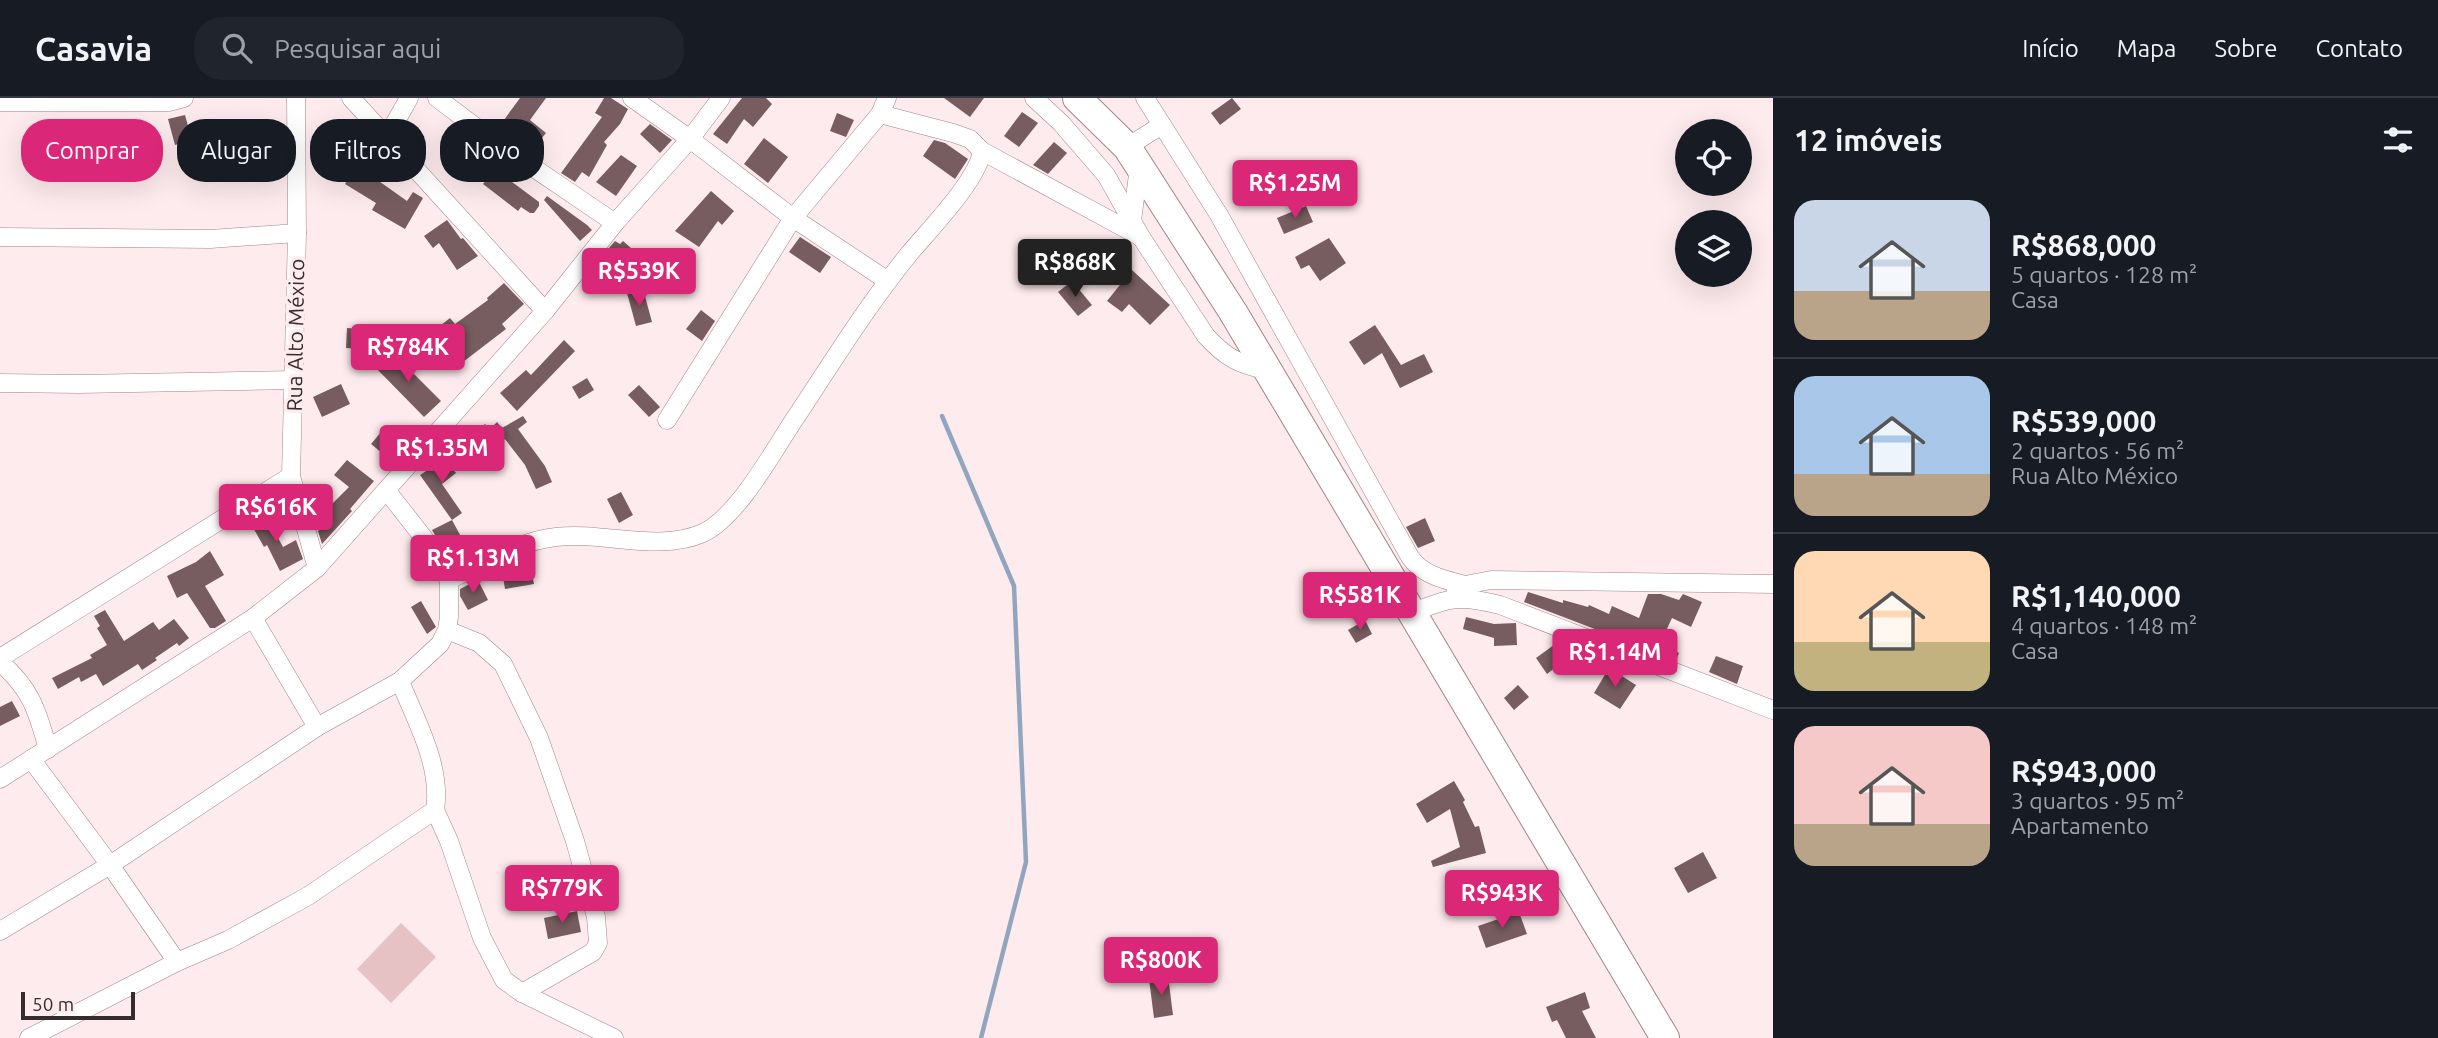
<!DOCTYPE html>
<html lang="pt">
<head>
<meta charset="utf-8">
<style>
	body { margin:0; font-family:Ubuntu,sans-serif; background:#20242c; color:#f1f3f6; height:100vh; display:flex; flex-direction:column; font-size:26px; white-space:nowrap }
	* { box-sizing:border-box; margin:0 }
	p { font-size:23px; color:#9ea1a6 }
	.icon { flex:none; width:38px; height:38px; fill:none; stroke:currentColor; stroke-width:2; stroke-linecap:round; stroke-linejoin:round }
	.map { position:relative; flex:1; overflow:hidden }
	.drawer { display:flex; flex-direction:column; background:#171b24; width:665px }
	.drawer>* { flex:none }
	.banner { position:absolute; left:21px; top:21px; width:665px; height:63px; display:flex; gap:14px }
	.fabs { position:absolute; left:1675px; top:21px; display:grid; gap:14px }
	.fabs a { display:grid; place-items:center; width:77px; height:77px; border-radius:50%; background:#171b24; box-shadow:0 7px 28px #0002; font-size:35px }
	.scale { position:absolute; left:21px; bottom:18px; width:114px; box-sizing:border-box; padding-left:7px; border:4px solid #372c2d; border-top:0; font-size:19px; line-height:24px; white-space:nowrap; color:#372c2d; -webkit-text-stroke:5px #feebed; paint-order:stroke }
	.price { position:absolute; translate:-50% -60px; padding:0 16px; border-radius:7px; background:#db2777; color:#fff; font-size:23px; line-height:46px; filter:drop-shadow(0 2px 4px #0008) }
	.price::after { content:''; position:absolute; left:50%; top:42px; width:21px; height:16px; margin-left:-10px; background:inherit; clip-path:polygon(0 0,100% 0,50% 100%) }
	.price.on { background:#222; color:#fff }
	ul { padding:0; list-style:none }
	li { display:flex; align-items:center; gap:21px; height:175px; padding:0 21px }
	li+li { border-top:2px solid #363941 }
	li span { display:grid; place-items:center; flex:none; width:196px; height:140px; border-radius:21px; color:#555 }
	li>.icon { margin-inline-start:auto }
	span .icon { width:84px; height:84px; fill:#fffc; stroke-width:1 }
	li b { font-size:30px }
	h2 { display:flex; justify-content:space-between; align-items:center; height:84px; padding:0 21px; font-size:30px }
	.tag { padding:0 24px; border-radius:28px; background:#171b24; box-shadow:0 7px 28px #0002; font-size:24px; line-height:63px }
	.tag.on { background:#db2777; color:#fff }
	header { display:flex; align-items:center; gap:42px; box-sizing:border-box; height:98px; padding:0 35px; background:#171b24; border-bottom:2px solid #363941 }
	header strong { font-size:33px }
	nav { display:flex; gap:38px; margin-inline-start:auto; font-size:24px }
	.search { width:490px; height:63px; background:#20242c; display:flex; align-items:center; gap:18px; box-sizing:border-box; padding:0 24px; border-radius:28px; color:#9ea1a6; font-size:26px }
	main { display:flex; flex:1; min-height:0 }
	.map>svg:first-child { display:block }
	.green { fill:#e6c2c5 }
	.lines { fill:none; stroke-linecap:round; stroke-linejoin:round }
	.stream { stroke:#91a6be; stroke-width:4.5 }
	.building { fill:#775d5f }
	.minor-casing { stroke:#a18688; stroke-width:19 }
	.primary-casing { stroke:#a18688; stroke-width:30 }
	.minor { stroke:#fff; stroke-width:18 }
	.primary { stroke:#fff; stroke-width:28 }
	.labels { text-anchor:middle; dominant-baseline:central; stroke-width:7; stroke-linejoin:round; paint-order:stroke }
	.street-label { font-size:21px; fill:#372c2d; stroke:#feebed }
</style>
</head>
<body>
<header>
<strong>Casavia</strong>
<div class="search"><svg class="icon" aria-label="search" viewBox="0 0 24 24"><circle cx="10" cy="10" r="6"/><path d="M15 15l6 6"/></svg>Pesquisar aqui</div>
<nav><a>Início</a><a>Mapa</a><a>Sobre</a><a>Contato</a></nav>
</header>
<main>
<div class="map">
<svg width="1773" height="940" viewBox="0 0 1773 940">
	<rect width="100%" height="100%" fill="#feebed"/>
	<path class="green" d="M 401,825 L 436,859 L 391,905 L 357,871 Z"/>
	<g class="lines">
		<path class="stream" d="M 942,318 L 1014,488 L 1026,764 L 981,940"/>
	</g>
	<g class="building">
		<path d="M 520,0 L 546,0 L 530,22 L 546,35 L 532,52 L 517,40 L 515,42 L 498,30 Z"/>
		<path d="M 604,0 L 611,0 L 628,11 L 620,26 L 604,44 L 607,47 L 589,79 L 582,74 L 575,84 L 561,75 L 602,19 L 595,15 Z"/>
		<path d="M 742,0 L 766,0 L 772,6 L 753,29 L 744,21 L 727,46 L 713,36 Z"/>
		<path d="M 944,0 L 984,0 L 970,19 Z"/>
		<path d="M 1232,0 L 1241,11 L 1220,27 L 1211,15 Z"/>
		<path d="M 1022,14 L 1038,25 L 1019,49 L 1004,38 Z"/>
		<path d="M 837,15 L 854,22 L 846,39 L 830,33 Z"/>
		<path d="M 185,17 L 192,42 L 175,47 L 168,21 Z"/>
		<path d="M 650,26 L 672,42 L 660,55 L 640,36 Z"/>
		<path d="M 273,39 L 280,76 L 250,84 L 246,66 L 245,41 Z"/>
		<path d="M 764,40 L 788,59 L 768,85 L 744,66 Z"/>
		<path d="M 934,42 L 945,45 L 968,61 L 955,81 L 923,58 Z"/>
		<path d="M 1054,44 L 1067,55 L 1048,76 L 1033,67 Z"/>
		<path d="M 368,49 L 388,61 L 376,81 L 407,103 L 413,94 L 423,100 L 405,131 L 372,112 L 376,105 L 345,86 Z"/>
		<path d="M 621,57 L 637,68 L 616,98 L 596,84 Z"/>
		<path d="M 498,66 L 512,76 L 508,81 L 539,104 L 539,108 L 534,115 L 530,115 L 521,109 L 518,113 L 483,86 Z"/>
		<path d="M 711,93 L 734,113 L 722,127 L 718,123 L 699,149 L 675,133 Z"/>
		<path d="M 547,98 L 587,127 L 592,132 L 580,143 L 544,102 Z"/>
		<path d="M 1306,108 L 1313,124 L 1284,136 L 1277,120 Z"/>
		<path d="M 447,122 L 461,141 L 463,140 L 478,158 L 457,172 L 439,145 L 433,150 L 424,138 Z"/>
		<path d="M 800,139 L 831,159 L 820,175 L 789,154 Z"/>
		<path d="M 1329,140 L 1346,165 L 1320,183 L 1309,167 L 1301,171 L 1295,159 Z"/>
		<path d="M 615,143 L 620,146 L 623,143 L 640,158 L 639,160 L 646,166 L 647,164 L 669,183 L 660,194 L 640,176 L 643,191 L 608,160 L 614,154 L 609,150 Z"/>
		<path d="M 1132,172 L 1170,207 L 1150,227 L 1129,206 L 1122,214 L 1107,203 Z"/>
		<path d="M 1072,183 L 1092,207 L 1078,218 L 1058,194 Z"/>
		<path d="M 504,185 L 524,206 L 502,226 L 506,231 L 463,264 L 436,231 L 450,220 L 455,226 L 488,202 L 487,200 Z"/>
		<path d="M 643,191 L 652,224 L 636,228 L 627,195 Z"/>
		<path d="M 701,212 L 715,223 L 702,243 L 686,231 Z"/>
		<path d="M 1375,227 L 1401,267 L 1424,256 L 1433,274 L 1400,290 L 1382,255 L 1364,267 L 1349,244 Z"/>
		<path d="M 347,230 L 376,232 L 375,252 L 346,250 Z"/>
		<path d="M 564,242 L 575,253 L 517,313 L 500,295 L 526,272 L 531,277 Z"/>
		<path d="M 391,253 L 441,303 L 424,319 L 375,269 Z"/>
		<path d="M 587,280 L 594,292 L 579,301 L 572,289 Z"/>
		<path d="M 341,286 L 350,306 L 322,319 L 313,299 Z"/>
		<path d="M 639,287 L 660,309 L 649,319 L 628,297 Z"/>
		<path d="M 523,318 L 527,324 L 518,331 L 545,368 L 552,384 L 536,391 L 525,367 L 505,341 L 487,355 L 472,336 L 485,326 L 490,331 L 497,324 L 502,330 Z"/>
		<path d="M 382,333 L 404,351 L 393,364 L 371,346 Z"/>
		<path d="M 440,356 L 456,375 L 442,386 L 462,415 L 452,422 L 420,377 L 434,368 L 431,364 Z"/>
		<path d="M 347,362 L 374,383 L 350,411 L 352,413 L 322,446 L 318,433 L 322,430 L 316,424 L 312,409 L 318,403 L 326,412 L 349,389 L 334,377 Z"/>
		<path d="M 621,394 L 633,417 L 619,425 L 607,401 Z"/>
		<path d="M 265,416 L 283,449 L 296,442 L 303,461 L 280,473 L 267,447 L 264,449 L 250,424 Z"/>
		<path d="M 1425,420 L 1435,443 L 1418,450 L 1406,429 Z"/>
		<path d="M 452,422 L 465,446 L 446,456 L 432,432 Z"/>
		<path d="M 210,453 L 224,477 L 205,488 L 226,523 L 215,530 L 210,530 L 187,495 L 177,500 L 167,478 L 196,464 Z"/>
		<path d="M 530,466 L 534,486 L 505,491 L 502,472 Z"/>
		<path d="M 478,482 L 488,502 L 468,512 L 460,498 L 460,491 Z"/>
		<path d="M 1528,494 L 1563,505 L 1563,502 L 1588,509 L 1589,507 L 1609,516 L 1612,508 L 1639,520 L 1648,496 L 1661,496 L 1679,502 L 1683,496 L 1702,504 L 1691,529 L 1672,520 L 1660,546 L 1679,555 L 1676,562 L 1524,504 Z"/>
		<path d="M 421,503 L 436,529 L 427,536 L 411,509 Z"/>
		<path d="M 105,512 L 124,543 L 153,524 L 159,532 L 174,521 L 189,540 L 179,548 L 177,545 L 155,560 L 157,562 L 142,572 L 138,566 L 103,588 L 96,576 L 81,584 L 79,579 L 58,591 L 52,580 L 92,560 L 90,557 L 107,547 L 97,530 L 100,528 L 94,518 Z"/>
		<path d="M 1466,519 L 1494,526 L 1516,525 L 1517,547 L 1494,548 L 1494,540 L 1463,531 Z"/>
		<path d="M 1365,522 L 1372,536 L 1356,545 L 1348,532 Z"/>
		<path d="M 1558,544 L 1569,559 L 1547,576 L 1536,560 Z"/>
		<path d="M 1716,558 L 1743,568 L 1737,586 L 1709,574 Z"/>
		<path d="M 1609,570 L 1636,587 L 1620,611 L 1594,595 Z"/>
		<path d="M 1518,587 L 1529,599 L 1514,612 L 1504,600 Z"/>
		<path d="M 12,603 L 20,618 L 0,628 L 0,609 Z"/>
		<path d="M 1454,683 L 1465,702 L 1463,704 L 1475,729 L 1479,728 L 1486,755 L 1433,769 L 1431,763 L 1460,749 L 1450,711 L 1427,725 L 1416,706 Z"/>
		<path d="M 1703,754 L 1717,780 L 1688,795 L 1674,770 Z"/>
		<path d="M 577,813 L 581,834 L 548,841 L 544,820 Z"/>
		<path d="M 1519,814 L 1527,836 L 1486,850 L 1478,828 Z"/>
		<path d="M 1168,878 L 1173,917 L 1154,920 L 1149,881 Z"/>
		<path d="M 1585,894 L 1590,910 L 1582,913 L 1596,940 L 1566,940 L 1557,922 L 1552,924 L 1546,909 Z"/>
	</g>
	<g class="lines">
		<g class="minor-casing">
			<g id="minor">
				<path d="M 296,0 L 297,135 L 291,378 L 317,470"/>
				<path d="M 351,0 L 545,213"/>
				<path d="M 437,0 L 497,45 L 615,125"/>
				<path d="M 632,0 L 690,41 L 793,120 L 888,183"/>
				<path d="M 1034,0 L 1061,25 L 1106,77 L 1141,139 L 1206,238 C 1227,261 1239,266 1269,273"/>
				<path d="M 1145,0 L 1219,117 L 1410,459 C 1422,477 1445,482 1465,487"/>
				<path d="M 0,4 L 169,4 L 184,0"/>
				<path d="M 387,39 L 409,0"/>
				<path d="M 1127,49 L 1162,27"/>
				<path d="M 982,53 L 1141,139"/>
				<path d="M 1132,123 L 1139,69"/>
				<path d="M 0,139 L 210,141 L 297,135"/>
				<path d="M 0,285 L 79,286 L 294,282"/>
				<path d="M 667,322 L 793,120 L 880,16 L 887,0"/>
				<path d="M 449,482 C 483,466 518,443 556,439 C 603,433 658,455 703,435 C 737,419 771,357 792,325 C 830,268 866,209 909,156 C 929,132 978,82 982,53 L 970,41 L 953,35 L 880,16"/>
				<path d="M 1456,492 L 1465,487 L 1491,482 L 1773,486"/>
				<path d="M 1412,515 C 1449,499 1460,497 1500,507 L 1773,612"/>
				<path d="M 253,520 L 317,629"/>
				<path d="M 447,532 L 479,545 L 503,566 L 539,640 L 575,743 L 596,819 L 598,845 L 593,854 L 522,895"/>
				<path d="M 0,560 L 291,378"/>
				<path d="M 0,564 C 31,591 37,612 48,651"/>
				<path d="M 31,661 L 110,767 L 177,864"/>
				<path d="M 0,681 L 253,520 L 317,470 L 545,213 L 615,125 L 690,41 L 721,0"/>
				<path d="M 435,712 L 449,743 L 482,840 L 504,882 L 522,895 L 614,940"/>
				<path d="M 0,833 L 110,767 L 317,629 L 400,583 L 440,546 L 447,532 L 449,519 L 449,482 L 423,439 L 387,393"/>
				<path d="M 29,940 L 177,864 L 228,842 L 308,798 L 435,712 C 442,668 416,623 400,583"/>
			</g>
		</g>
		<g class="primary-casing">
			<path id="primary" d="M 1077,0 L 1127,49 L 1233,214 L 1665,940"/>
		</g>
		<use href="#minor" class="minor"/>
		<use href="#primary" class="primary"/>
	</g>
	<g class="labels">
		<g class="street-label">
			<text transform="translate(295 237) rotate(-89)">Rua Alto México</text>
		</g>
	</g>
</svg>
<div class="fabs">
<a><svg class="icon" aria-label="locate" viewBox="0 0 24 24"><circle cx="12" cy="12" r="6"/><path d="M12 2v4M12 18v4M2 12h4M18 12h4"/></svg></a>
<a><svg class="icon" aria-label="layers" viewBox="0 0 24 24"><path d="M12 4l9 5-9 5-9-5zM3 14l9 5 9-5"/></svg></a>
</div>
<div class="scale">50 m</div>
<b class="price" style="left:1295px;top:122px">R$1.25M</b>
<b class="price on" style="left:1075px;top:201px">R$868K</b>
<b class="price" style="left:639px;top:210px">R$539K</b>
<b class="price" style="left:408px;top:286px">R$784K</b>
<b class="price" style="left:442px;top:387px">R$1.35M</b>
<b class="price" style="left:276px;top:446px">R$616K</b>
<b class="price" style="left:473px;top:497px">R$1.13M</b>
<b class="price" style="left:1360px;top:534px">R$581K</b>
<b class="price" style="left:1615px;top:591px">R$1.14M</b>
<b class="price" style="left:562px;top:827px">R$779K</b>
<b class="price" style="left:1502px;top:832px">R$943K</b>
<b class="price" style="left:1161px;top:899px">R$800K</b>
<div class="banner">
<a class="tag on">Comprar</a>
<a class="tag">Alugar</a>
<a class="tag">Filtros</a>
<a class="tag">Novo</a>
</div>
</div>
<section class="drawer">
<h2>12 imóveis<svg class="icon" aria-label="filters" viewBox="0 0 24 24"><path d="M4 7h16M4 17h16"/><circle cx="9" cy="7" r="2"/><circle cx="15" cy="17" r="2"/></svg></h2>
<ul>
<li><span style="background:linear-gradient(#c9d6e8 65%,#b9a48a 0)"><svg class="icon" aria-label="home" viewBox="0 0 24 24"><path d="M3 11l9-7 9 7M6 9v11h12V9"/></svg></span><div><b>R$868,000</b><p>5 quartos · 128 m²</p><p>Casa</p></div></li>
<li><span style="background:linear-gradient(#a9c7e8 70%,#b9a48a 0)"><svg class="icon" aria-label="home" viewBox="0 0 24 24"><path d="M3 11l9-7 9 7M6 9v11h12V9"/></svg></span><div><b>R$539,000</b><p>2 quartos · 56 m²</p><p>Rua Alto México</p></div></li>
<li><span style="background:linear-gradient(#ffd9b3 65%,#c2b280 0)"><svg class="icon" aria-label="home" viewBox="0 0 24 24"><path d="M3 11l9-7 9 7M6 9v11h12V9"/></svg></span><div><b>R$1,140,000</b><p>4 quartos · 148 m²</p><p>Casa</p></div></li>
<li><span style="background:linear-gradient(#f6c9c9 70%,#b9a48a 0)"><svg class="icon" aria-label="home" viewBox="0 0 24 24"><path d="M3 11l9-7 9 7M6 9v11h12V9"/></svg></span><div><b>R$943,000</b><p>3 quartos · 95 m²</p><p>Apartamento</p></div></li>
</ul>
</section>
</main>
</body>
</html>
